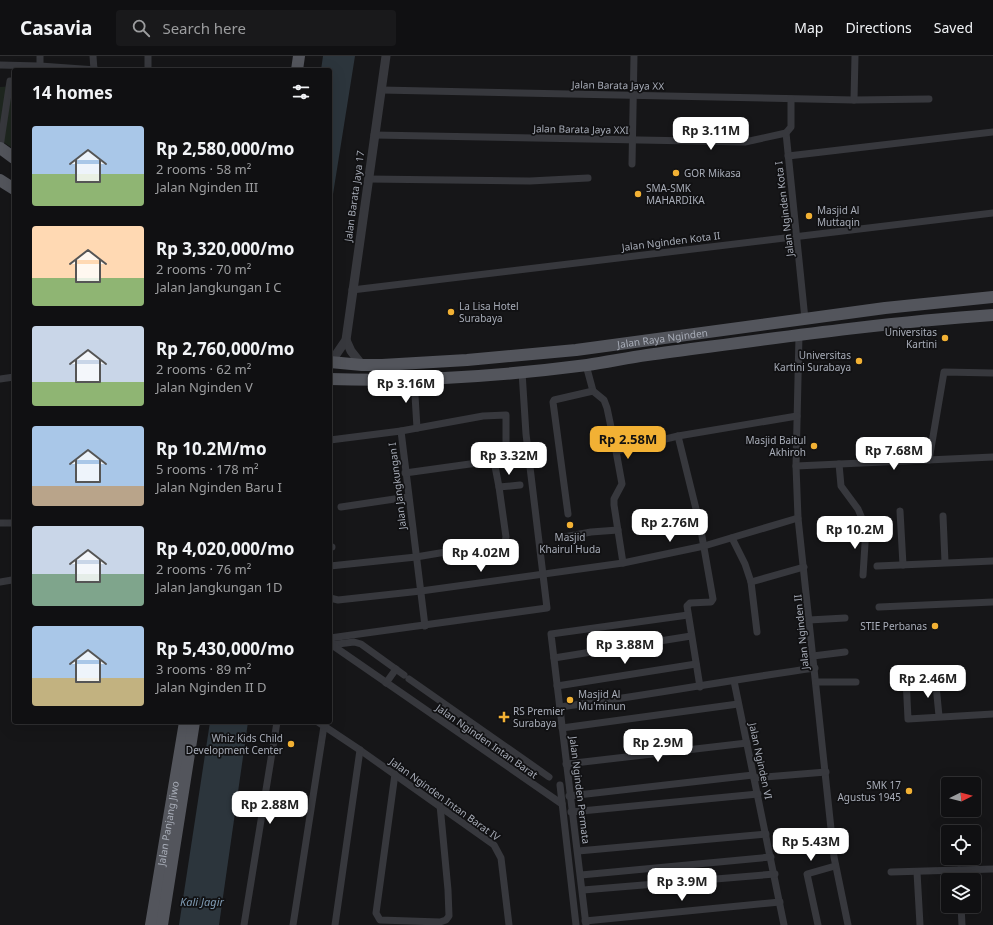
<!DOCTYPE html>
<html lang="en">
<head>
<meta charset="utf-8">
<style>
	body { margin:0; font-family:"Noto Sans",sans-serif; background:#19191b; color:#f1f3f6; height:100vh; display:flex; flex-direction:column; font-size:15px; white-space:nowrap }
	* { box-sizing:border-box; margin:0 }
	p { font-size:13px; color:#9c9d9f }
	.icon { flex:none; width:22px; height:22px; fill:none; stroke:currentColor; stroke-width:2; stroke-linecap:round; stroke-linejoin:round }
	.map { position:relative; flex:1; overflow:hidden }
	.side { position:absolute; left:12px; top:12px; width:320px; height:656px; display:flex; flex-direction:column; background:#101012; border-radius:4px; box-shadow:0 4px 16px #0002,0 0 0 1px #303032 }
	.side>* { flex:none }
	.needle { width:26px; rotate:84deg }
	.fabs { position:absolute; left:941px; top:721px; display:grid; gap:8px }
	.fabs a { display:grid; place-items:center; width:40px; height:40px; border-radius:4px; background:#101012; box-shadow:0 4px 16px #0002,0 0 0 1px #303032; font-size:20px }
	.price { position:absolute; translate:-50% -34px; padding:0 9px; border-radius:8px; background:#fff; color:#222; font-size:13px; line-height:26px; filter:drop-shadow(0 1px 2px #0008) }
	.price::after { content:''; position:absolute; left:50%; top:24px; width:12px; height:9px; margin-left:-6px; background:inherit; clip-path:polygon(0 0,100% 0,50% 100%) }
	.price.current { background:#f2b134; color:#111 }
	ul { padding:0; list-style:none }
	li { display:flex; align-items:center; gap:12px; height:100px; padding:0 20px }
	li span { display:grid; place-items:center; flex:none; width:112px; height:80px; border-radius:4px; color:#555 }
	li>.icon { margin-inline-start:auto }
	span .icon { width:48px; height:48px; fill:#fffc; stroke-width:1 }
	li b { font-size:17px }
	h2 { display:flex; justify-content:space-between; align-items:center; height:48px; padding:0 20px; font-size:17px }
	header { display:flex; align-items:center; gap:24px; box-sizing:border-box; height:56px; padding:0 20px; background:#101012; border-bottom:1px solid #303032 }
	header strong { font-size:19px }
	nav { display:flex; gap:22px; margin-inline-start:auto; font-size:14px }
	.search { width:280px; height:36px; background:#19191b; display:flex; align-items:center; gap:10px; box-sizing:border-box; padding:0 14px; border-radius:4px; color:#9c9d9f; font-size:15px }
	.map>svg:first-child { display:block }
	.green { fill:#1e261f }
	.water { fill:#2c353c }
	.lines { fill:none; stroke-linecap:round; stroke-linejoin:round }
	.minor { stroke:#37383d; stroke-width:7 }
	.tertiary { stroke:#37383d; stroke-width:9 }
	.primary { stroke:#53555c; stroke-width:12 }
	.poi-dot { fill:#f2b134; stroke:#111113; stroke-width:1.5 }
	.labels { text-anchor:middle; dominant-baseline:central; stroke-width:3.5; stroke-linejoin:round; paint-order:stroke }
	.street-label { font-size:10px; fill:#a8adb8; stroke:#111113 }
	.poi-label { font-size:10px; fill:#a8adb8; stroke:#111113; text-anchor:start }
	.water-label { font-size:11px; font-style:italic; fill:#7f9bb3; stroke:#111113 }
</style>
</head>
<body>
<header>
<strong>Casavia</strong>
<div class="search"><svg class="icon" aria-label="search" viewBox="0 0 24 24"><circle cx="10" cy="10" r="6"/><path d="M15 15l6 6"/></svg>Search here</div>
<nav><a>Map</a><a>Directions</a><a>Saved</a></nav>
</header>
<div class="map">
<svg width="993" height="869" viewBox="0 0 993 869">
	<rect width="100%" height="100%" fill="#161618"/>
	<path class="green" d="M 14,30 L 14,93 L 0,84 L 0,31 Z"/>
	<g class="water">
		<path d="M 323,0 L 355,0 L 330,157 L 330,14 L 321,14 Z"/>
		<path d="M 210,666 L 248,666 L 219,869 L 179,869 Z"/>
	</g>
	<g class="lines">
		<g class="minor">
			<path d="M 40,0 L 40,10"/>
			<path d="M 93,0 L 94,14"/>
			<path d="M 0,9 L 40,10 L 96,14"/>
			<path d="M 148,14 L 148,0"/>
			<path d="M 381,34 L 854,44 L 929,43"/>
			<path d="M 791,43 L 791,71 L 786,77 L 805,263"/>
			<path d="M 854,44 L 855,0"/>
			<path d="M 374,79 L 745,86 L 786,77"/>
			<path d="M 0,91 L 10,25"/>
			<path d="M 788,100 L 993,76"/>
			<path d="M 632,108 L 634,0"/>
			<path d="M 368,123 L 530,125 L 588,122"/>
			<path d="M 352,234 L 993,157"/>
			<path d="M 799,279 L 796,410 L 798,462 L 834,801 L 848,869"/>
			<path d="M 586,309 L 593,335 L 604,344 L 607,352 L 616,395 L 622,428 L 614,443 L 614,449 L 623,507"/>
			<path d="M 0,323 L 14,321"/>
			<path d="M 414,323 L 417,372"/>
			<path d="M 401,375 L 425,570"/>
			<path d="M 678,380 L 700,469 L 713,543 L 711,546 L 690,547 L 687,550 L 700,631"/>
			<path d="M 330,384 L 401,375 L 483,360 L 506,359 L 506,403 L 405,417"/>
			<path d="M 616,395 L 678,380 L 797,360"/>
			<path d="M 929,404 L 944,316 L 993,317"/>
			<path d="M 839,408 L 841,430 L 858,453 L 866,472 L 863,519"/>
			<path d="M 796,410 L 993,401"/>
			<path d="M 499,431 L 520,429"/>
			<path d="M 341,451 L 408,441"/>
			<path d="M 900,455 L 903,509"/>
			<path d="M 568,458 L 553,346 L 554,344 L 593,335"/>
			<path d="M 943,460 L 945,506"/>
			<path d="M 0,467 L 14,467"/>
			<path d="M 564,481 L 591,476 L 618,474"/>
			<path d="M 732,482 L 745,508 L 751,526 L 757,576"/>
			<path d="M 330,491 L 332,491"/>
			<path d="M 330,510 L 416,501 L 505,486 L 506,481 L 499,431 L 494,405"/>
			<path d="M 877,510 L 993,505"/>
			<path d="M 0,526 L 12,524"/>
			<path d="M 751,526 L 804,511"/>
			<path d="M 330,542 L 338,544 L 421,535 L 623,507 L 704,490 L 798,462"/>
			<path d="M 879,551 L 993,546"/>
			<path d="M 809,564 L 845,562"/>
			<path d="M 330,582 L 547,552 L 526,378 L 522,316"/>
			<path d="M 330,589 L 354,586 L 361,588 L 404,619"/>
			<path d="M 332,589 L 562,748"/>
			<path d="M 813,600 L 845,596"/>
			<path d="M 554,602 L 691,580"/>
			<path d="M 409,623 L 549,721"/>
			<path d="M 734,625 L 784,869"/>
			<path d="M 816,626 L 856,626"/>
			<path d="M 386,627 L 396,613"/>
			<path d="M 557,630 L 696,608"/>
			<path d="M 560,651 C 645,640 729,624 815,612"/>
			<path d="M 939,660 L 935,619 L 908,618 L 906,622 L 908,663 L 993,658"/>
			<path d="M 318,666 L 360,694 L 494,789 L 501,802 L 509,869"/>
			<path d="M 562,672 L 738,648"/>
			<path d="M 566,708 L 747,687"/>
			<path d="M 395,718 L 376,857 L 380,864 L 440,866 L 446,864 L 449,860 L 448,834 L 440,749"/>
			<path d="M 754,722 L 826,716"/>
			<path d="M 560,729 L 576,869"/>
			<path d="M 569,740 L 753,719"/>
			<path d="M 571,756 L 758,738"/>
			<path d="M 578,795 L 766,778"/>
			<path d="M 959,814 L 959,824"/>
			<path d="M 891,816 L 993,813"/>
			<path d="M 917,816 L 920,869"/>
			<path d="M 581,819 L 771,801"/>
			<path d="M 583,834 L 775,818"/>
			<path d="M 961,850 L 962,869"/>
			<path d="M 585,865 L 780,846"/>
			<path d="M 244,869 L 277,666"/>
			<path d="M 293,869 L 324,670"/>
			<path d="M 335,869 L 360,694"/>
			<path d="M 586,869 L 551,578 L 688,559"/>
			<path d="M 818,869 L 807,818 L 835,810"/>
		</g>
		<g class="tertiary">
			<path d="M 346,284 L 351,295 L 362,309"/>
			<path d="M 331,306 L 346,284 L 386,0"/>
		</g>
		<g class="primary">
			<path d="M 297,14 L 299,0"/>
			<path d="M 0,92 L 14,102"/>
			<path d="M 0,124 L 14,133"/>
			<path id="s1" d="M 330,306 L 362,309 L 382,309 L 467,304 L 576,294 L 885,252 L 993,241"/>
			<path d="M 330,323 C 416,326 502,320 587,309 C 607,306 627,302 647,299 C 762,284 877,267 993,259"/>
			<path id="s2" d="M 151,869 L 185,666"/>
			<path d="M 162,869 L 194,666"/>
		</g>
	</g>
	<g class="poi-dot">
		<circle cx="676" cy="117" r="4"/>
		<circle cx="638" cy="138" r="4"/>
		<circle cx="809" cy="160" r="4"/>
		<circle cx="451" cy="256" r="4"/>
		<circle cx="945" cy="282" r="4"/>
		<circle cx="859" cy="305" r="4"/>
		<circle cx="814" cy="390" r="4"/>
		<circle cx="570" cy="469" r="4"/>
		<circle cx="935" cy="570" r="4"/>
		<circle cx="570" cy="644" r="4"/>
		<path d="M502 655h4v4h4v4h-4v4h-4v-4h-4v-4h4z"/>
		<circle cx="291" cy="688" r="4"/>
		<circle cx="909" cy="735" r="4"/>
	</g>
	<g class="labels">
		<g class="street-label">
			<text transform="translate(618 29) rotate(1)">Jalan Barata Jaya XX</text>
			<text transform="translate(581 73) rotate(1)">Jalan Barata Jaya XXI</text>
			<text transform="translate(354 140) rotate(-82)">Jalan Barata Jaya 17</text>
			<text transform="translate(784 153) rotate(-97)">Jalan Nginden Kota I</text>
			<text transform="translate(671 185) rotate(-7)">Jalan Nginden Kota II</text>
			<text stroke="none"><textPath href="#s1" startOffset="334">Jalan Raya Nginden</textPath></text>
			<text transform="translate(397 430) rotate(-97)">Jalan Jangkungan I</text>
			<text transform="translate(801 576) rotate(-96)">Jalan Nginden II</text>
			<text transform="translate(487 685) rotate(35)">Jalan Nginden Intan Barat</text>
			<text transform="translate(761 705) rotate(78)">Jalan Nginden VI</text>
			<text transform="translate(580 734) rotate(83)">Jalan Nginden Permata</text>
			<text transform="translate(445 743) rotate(36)">Jalan Nginden Intan Barat IV</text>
			<text stroke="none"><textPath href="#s2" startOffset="103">Jalan Panjang Jiwo</textPath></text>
		</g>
		<g class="poi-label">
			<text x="684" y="117">GOR Mikasa</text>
			<text x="646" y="132">SMA-SMK<tspan x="646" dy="12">MAHARDIKA</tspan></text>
			<text x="817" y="154">Masjid Al<tspan x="817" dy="12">Muttaqin</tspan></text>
			<text x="459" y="250">La Lisa Hotel<tspan x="459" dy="12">Surabaya</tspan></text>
			<text x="937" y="276" text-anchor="end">Universitas<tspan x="937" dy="12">Kartini</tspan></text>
			<text x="851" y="299" text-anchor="end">Universitas<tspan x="851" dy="12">Kartini Surabaya</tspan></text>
			<text x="806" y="384" text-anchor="end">Masjid Baitul<tspan x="806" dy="12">Akhiroh</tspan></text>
			<text x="570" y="481" text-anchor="middle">Masjid<tspan x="570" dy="12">Khairul Huda</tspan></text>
			<text x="927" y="570" text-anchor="end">STIE Perbanas</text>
			<text x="578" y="638">Masjid Al<tspan x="578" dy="12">Mu'minun</tspan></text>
			<text x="513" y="655">RS Premier<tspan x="513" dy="12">Surabaya</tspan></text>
			<text x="283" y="682" text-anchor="end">Whiz Kids Child<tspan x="283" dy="12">Development Center</tspan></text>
			<text x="901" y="729" text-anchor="end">SMK 17<tspan x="901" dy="12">Agustus 1945</tspan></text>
		</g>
		<g class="water-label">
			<text x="202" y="845">Kali Jagir</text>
		</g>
	</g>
</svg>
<div class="fabs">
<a><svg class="needle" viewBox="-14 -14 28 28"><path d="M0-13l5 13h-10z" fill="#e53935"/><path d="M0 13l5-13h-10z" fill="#9c9d9f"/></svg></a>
<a><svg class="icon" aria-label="locate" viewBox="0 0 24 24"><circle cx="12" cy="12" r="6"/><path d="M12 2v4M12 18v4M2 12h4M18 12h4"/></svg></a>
<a><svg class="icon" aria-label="layers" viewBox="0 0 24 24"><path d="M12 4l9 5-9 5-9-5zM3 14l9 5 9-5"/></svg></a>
</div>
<b class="price" style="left:711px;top:95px">Rp 3.11M</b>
<b class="price" style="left:406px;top:348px">Rp 3.16M</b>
<b class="price current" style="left:628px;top:404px">Rp 2.58M</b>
<b class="price" style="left:894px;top:415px">Rp 7.68M</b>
<b class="price" style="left:509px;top:420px">Rp 3.32M</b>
<b class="price" style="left:670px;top:487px">Rp 2.76M</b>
<b class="price" style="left:855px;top:494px">Rp 10.2M</b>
<b class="price" style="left:481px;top:517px">Rp 4.02M</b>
<b class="price" style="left:625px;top:609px">Rp 3.88M</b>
<b class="price" style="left:928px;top:643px">Rp 2.46M</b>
<b class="price" style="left:658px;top:707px">Rp 2.9M</b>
<b class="price" style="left:270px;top:769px">Rp 2.88M</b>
<b class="price" style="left:811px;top:806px">Rp 5.43M</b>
<b class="price" style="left:682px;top:846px">Rp 3.9M</b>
<section class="side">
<h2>14 homes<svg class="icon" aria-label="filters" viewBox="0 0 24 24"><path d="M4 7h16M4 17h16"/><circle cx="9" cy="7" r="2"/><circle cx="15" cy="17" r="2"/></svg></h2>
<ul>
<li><span style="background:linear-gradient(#a9c7e8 60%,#8fb573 0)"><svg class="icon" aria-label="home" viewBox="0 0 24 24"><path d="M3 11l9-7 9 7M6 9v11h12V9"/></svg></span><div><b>Rp 2,580,000/mo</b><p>2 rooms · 58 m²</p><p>Jalan Nginden III</p></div></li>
<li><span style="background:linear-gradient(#ffd9b3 65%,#8fb573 0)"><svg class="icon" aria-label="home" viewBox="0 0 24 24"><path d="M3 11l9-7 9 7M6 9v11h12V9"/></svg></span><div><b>Rp 3,320,000/mo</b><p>2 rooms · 70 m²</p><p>Jalan Jangkungan I C</p></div></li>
<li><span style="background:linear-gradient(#c9d6e8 70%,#8fb573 0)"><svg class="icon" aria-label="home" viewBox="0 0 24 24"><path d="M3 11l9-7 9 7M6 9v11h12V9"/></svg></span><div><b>Rp 2,760,000/mo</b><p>2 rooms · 62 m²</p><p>Jalan Nginden V</p></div></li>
<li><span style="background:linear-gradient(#a9c7e8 75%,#b9a48a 0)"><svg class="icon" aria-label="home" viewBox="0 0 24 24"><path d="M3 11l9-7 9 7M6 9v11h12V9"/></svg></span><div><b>Rp 10.2M/mo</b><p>5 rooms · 178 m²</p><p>Jalan Nginden Baru I</p></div></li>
<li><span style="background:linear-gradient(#c9d6e8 60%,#7fa58c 0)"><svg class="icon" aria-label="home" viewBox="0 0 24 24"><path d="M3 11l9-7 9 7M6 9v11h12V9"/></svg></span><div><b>Rp 4,020,000/mo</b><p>2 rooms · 76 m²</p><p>Jalan Jangkungan 1D</p></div></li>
<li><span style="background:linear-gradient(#a9c7e8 65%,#c2b280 0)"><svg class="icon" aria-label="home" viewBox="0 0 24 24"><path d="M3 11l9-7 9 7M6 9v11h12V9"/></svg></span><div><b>Rp 5,430,000/mo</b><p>3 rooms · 89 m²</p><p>Jalan Nginden II D</p></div></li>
</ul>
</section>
</div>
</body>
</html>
